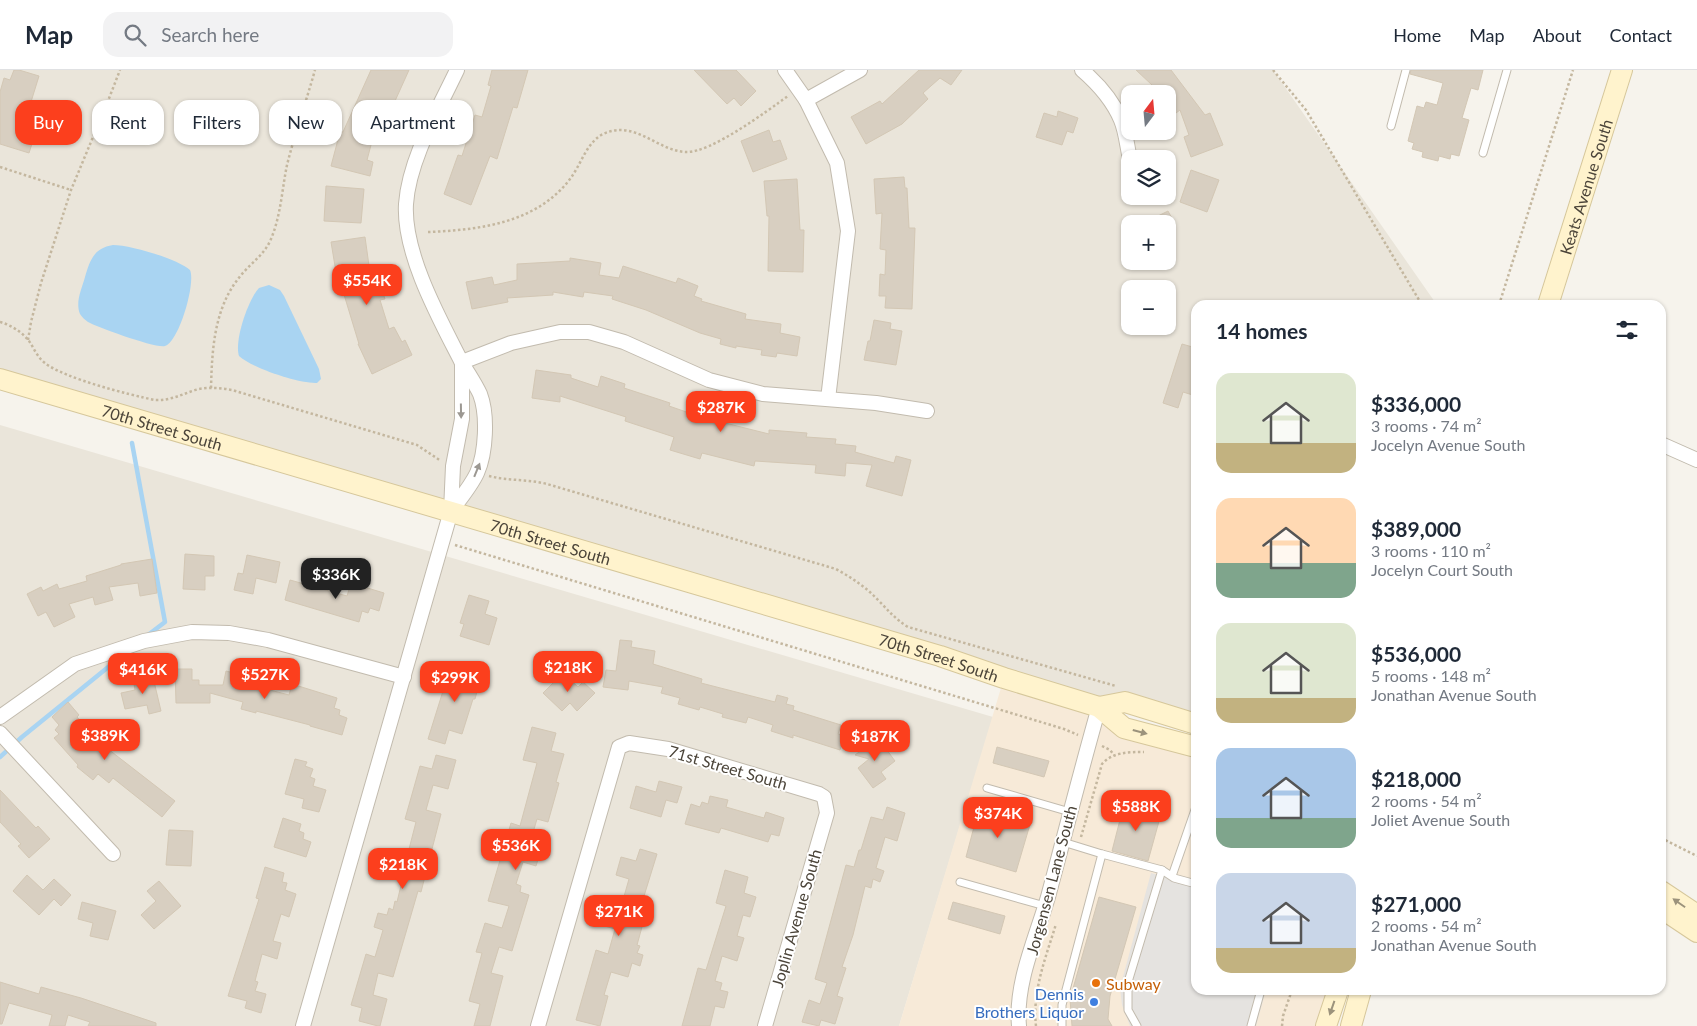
<!DOCTYPE html>
<html lang="en">
<head>
<meta charset="utf-8">
<style>
	body { margin:0; font-family:Lato,sans-serif; background:#f2f2f3; color:#1f2937; height:100vh; display:flex; flex-direction:column; font-size:19px; white-space:nowrap }
	* { box-sizing:border-box; margin:0 }
	p { font-size:16px; color:#747a83 }
	.icon { flex:none; width:28px; height:28px; fill:none; stroke:currentColor; stroke-width:2; stroke-linecap:round; stroke-linejoin:round }
	.map { position:relative; flex:1; overflow:hidden }
	.side { position:absolute; left:1191px; top:230px; width:475px; height:695px; display:flex; flex-direction:column; background:#fff; border-radius:15px; box-shadow:0 1px 4px #0004 }
	.side>* { flex:none }
	.banner { position:absolute; left:15px; top:30px; width:475px; height:45px; display:flex; gap:10px }
	.needle { width:32px; rotate:16deg }
	.controls { position:absolute; left:1121px; top:15px; display:grid; gap:10px }
	.controls a { display:grid; place-items:center; width:55px; height:55px; border-radius:10px; background:#fff; box-shadow:0 1px 4px #0004; font-size:25px }
	.price { position:absolute; translate:-50% -42px; padding:0 11px; border-radius:10px; background:#fc3f1d; color:#fff; font-size:16px; line-height:32px; filter:drop-shadow(0 1px 2px #0008) }
	.price::after { content:''; position:absolute; left:50%; top:30px; width:15px; height:11px; margin-left:-8px; background:inherit; clip-path:polygon(0 0,100% 0,50% 100%) }
	.price.active { background:#222; color:#fff }
	ul { padding:0; list-style:none }
	li { display:flex; align-items:center; gap:15px; height:125px; padding:0 25px }
	li span { display:grid; place-items:center; flex:none; width:140px; height:100px; border-radius:15px; color:#555 }
	li>.icon { margin-inline-start:auto }
	span .icon { width:60px; height:60px; fill:#fffc; stroke-width:1 }
	li b { font-size:21px }
	h2 { display:flex; justify-content:space-between; align-items:center; height:60px; padding:0 25px; font-size:21px }
	.chip { padding:0 18px; border-radius:15px; background:#fff; box-shadow:0 1px 4px #0004; font-size:18px; line-height:45px }
	.chip.active { background:#fc3f1d; color:#fff }
	header { display:flex; align-items:center; gap:30px; box-sizing:border-box; height:70px; padding:0 25px; background:#fff; border-bottom:1px solid #e0e1e3 }
	header strong { font-size:24px }
	nav { display:flex; gap:28px; margin-inline-start:auto; font-size:18px }
	.search { width:350px; height:45px; background:#f2f2f3; display:flex; align-items:center; gap:12px; box-sizing:border-box; padding:0 18px; border-radius:15px; color:#747a83; font-size:19px }
	.map>svg:first-child { display:block }
	.residential { fill:#eae5da; fill-rule:evenodd }
	.commercial { fill:#f7ead8 }
	.parking { fill:#e5e3e0 }
	.water { fill:#a9d4f2 }
	.lines { fill:none; stroke-linecap:round; stroke-linejoin:round }
	.stream { stroke:#a9d4f2; stroke-width:4.5 }
	.building { fill:#d8cfc1; stroke:#d3c7b4 }
	.lane-casing { stroke:#c2bbae; stroke-width:9 }
	.street-casing { stroke:#c2bbae; stroke-width:16 }
	.secondary-casing { stroke:#d6c79b; stroke-width:22 }
	.path { stroke:#c4b79f; stroke-width:2.5; stroke-dasharray:2.5 2.5; stroke-linecap:butt }
	.lane { stroke:#fff; stroke-width:7 }
	.street { stroke:#fff; stroke-width:14 }
	.secondary { stroke:#fff3cd; stroke-width:20 }
	.oneway { fill:#9c9892 }
	.oneway2 { fill:#9c937c }
	.food-dot { fill:#e8710a; stroke:#fff; stroke-width:2 }
	.shop-dot { fill:#3f7fe0; stroke:#fff; stroke-width:2 }
	.labels { text-anchor:middle; dominant-baseline:central; stroke-width:4; stroke-linejoin:round; paint-order:stroke }
	.street-label { font-size:16px; fill:#4b4439; stroke:#fff }
	.food-label { font-size:16px; fill:#c56008; stroke:#fff; text-anchor:start }
	.shop-label { font-size:16px; fill:#366cbe; stroke:#fff; text-anchor:end }
</style>
</head>
<body>
<header>
<strong>Map</strong>
<div class="search"><svg class="icon" aria-label="search" viewBox="0 0 24 24"><circle cx="10" cy="10" r="6"/><path d="M15 15l6 6"/></svg>Search here</div>
<nav><a>Home</a><a>Map</a><a>About</a><a>Contact</a></nav>
</header>
<div class="map">
<svg width="1697" height="956" viewBox="0 0 1697 956">
	<rect width="100%" height="100%" fill="#f6f3ec"/>
	<g class="residential">
		<path d="M 0,0 L 1273,0 L 1437,235 L 1196,235 L 1196,654 L 1099,637 L 0,310 ZM 1130,24 L 1168,24 L 1168,61 L 1130,61 ZM 1130,89 L 1168,89 L 1168,126 L 1130,126 ZM 1130,154 L 1168,154 L 1168,191 L 1130,191 ZM 1130,219 L 1168,219 L 1168,256 L 1130,256 Z"/>
		<path d="M 0,355 L 993,647 L 899,956 L 0,956 Z"/>
	</g>
	<path class="commercial" d="M 1004,608 L 1124,658 L 1196,677 L 1196,920 L 1339,920 L 1327,956 L 899,956 Z"/>
	<path class="parking" d="M 1151,803 L 1196,815 L 1196,920 L 1266,920 L 1256,956 L 1130,956 L 1122,935 L 1120,918 Z"/>
	<g class="water">
		<path d="M 113,175 C 130,175 178,189 190,200 C 196,213 179,272 165,276 C 157,279 97,257 88,252 C 85,250 82,247 80,244 C 75,232 82,218 85,207 C 90,190 94,178 113,175 Z"/>
		<path d="M 269,215 L 280,220 L 284,226 L 319,299 L 321,309 L 317,313 C 299,314 252,298 239,286 C 234,271 248,230 259,218 Z"/>
	</g>
	<g class="lines">
		<g class="stream">
			<path d="M 132,373 L 165,552 L 148,565"/>
			<path d="M 0,687 L 22,667 L 128,581"/>
		</g>
	</g>
	<g class="building">
		<path d="M 14,0 L 19,0 L 39,6 L 26,48 L 39,52 L 29,83 L 0,74 L 0,22 L 4,8 L 10,10 Z"/>
		<path d="M 371,0 L 409,0 L 381,62 L 375,60 L 367,90 L 373,92 L 370,106 L 331,96 L 340,62 L 343,62 Z"/>
		<path d="M 492,0 L 528,0 L 517,38 L 513,37 L 497,89 L 490,86 L 471,135 L 444,124 L 458,85 L 462,86 L 475,45 L 482,47 L 491,16 L 488,15 Z"/>
		<path d="M 694,0 L 736,0 L 756,21 L 741,36 L 734,28 L 727,34 Z"/>
		<path d="M 919,0 L 962,0 L 951,15 L 940,8 L 923,23 L 928,29 L 902,54 L 866,74 L 851,47 L 880,31 L 882,34 Z"/>
		<path d="M 1136,0 L 1171,0 L 1205,45 L 1210,43 L 1223,75 L 1191,87 L 1184,67 L 1189,65 L 1180,40 L 1168,49 L 1168,24 L 1141,24 L 1152,15 Z"/>
		<path d="M 1411,0 L 1483,0 L 1478,20 L 1471,18 L 1462,48 L 1469,50 L 1459,86 L 1451,84 L 1450,89 L 1439,86 L 1438,91 L 1422,87 L 1423,82 L 1412,79 L 1414,73 L 1408,71 L 1417,36 L 1424,38 L 1426,32 L 1437,35 L 1443,13 L 1410,4 Z"/>
		<path d="M 1058,41 L 1078,48 L 1073,63 L 1067,61 L 1062,75 L 1036,67 L 1044,43 L 1057,47 Z"/>
		<path d="M 769,60 L 773,72 L 780,70 L 787,89 L 753,102 L 741,71 Z"/>
		<path d="M 1191,100 L 1219,110 L 1207,142 L 1180,132 Z"/>
		<path d="M 904,107 L 905,118 L 907,118 L 909,158 L 915,158 L 912,239 L 885,238 L 886,226 L 879,226 L 880,204 L 885,205 L 886,180 L 880,179 L 882,143 L 876,144 L 874,109 Z"/>
		<path d="M 797,109 L 800,160 L 804,160 L 803,202 L 768,201 L 769,146 L 767,146 L 764,111 Z"/>
		<path d="M 326,116 L 364,119 L 361,153 L 324,151 Z"/>
		<path d="M 1168,141 L 1175,154 L 1142,154 Z"/>
		<path d="M 365,167 L 372,217 L 380,214 L 385,229 L 380,230 L 389,259 L 394,257 L 402,272 L 405,270 L 412,285 L 372,304 L 358,274 L 359,274 L 339,208 L 337,208 L 331,172 Z"/>
		<path d="M 570,188 L 601,193 L 599,205 L 619,208 L 623,196 L 676,213 L 678,208 L 698,216 L 694,226 L 702,229 L 701,231 L 746,244 L 745,249 L 781,254 L 780,263 L 800,267 L 797,286 L 777,283 L 776,287 L 761,285 L 762,280 L 736,276 L 736,278 L 720,274 L 721,269 L 700,263 L 646,240 L 612,229 L 613,226 L 584,222 L 583,227 L 553,222 L 553,225 L 507,228 L 508,232 L 472,239 L 466,212 L 492,207 L 494,215 L 517,210 L 517,194 L 570,191 Z"/>
		<path d="M 874,250 L 891,253 L 890,259 L 902,261 L 896,295 L 864,290 L 868,271 L 870,271 Z"/>
		<path d="M 1182,274 L 1196,278 L 1196,326 L 1183,322 L 1178,338 L 1163,333 Z"/>
		<path d="M 536,300 L 571,305 L 571,308 L 598,317 L 601,306 L 625,314 L 624,318 L 670,333 L 669,336 L 698,346 L 699,342 L 714,347 L 713,350 L 769,364 L 769,360 L 807,363 L 806,367 L 836,369 L 835,374 L 856,376 L 855,382 L 894,393 L 896,386 L 911,390 L 902,426 L 866,416 L 872,395 L 846,393 L 845,406 L 815,403 L 816,395 L 755,391 L 754,396 L 702,383 L 700,389 L 670,380 L 674,367 L 625,351 L 626,347 L 560,326 L 560,332 L 532,328 Z"/>
		<path d="M 185,484 L 214,486 L 214,506 L 205,506 L 205,520 L 183,519 Z"/>
		<path d="M 247,485 L 280,492 L 276,513 L 256,508 L 253,524 L 234,520 L 238,503 L 243,504 Z"/>
		<path d="M 152,489 L 157,523 L 140,526 L 138,513 L 109,517 L 113,530 L 95,535 L 93,527 L 69,534 L 75,547 L 54,557 L 46,542 L 38,546 L 27,524 L 41,517 L 43,521 L 57,514 L 59,519 L 87,511 L 86,506 L 121,495 L 121,494 Z"/>
		<path d="M 290,510 L 347,526 L 351,513 L 384,523 L 379,541 L 370,538 L 368,543 L 362,541 L 359,552 L 285,530 Z"/>
		<path d="M 469,525 L 489,531 L 485,544 L 497,548 L 489,575 L 460,566 L 464,554 L 460,553 Z"/>
		<path d="M 620,570 L 632,571 L 631,577 L 655,581 L 653,594 L 702,609 L 701,613 L 775,632 L 777,625 L 788,628 L 786,634 L 794,636 L 793,640 L 841,655 L 838,664 L 845,666 L 840,680 L 793,665 L 793,668 L 771,661 L 773,655 L 748,647 L 746,653 L 722,647 L 723,644 L 700,637 L 699,640 L 678,634 L 680,628 L 661,623 L 663,617 L 629,611 L 628,620 L 603,617 L 606,600 L 616,601 Z"/>
		<path d="M 463,594 L 483,599 L 475,629 L 473,629 L 462,664 L 449,660 L 445,674 L 428,669 L 443,621 L 441,620 L 445,605 L 459,609 Z"/>
		<path d="M 175,599 L 192,599 L 192,610 L 199,610 L 199,615 L 223,615 L 226,601 L 264,611 L 262,618 L 289,625 L 292,614 L 337,628 L 334,638 L 340,640 L 339,645 L 347,648 L 342,665 L 310,656 L 310,655 L 256,641 L 256,643 L 241,639 L 243,632 L 210,623 L 210,633 L 176,633 Z"/>
		<path d="M 152,603 L 161,641 L 149,644 L 147,635 L 125,639 L 121,623 L 135,620 L 133,608 Z"/>
		<path d="M 563,603 L 578,617 L 583,612 L 595,623 L 577,641 L 570,633 L 562,641 L 543,623 Z"/>
		<path d="M 68,632 L 79,645 L 77,647 L 84,655 L 81,658 L 175,731 L 162,747 L 113,708 L 109,713 L 98,704 L 93,710 L 77,697 L 78,695 L 54,668 L 59,664 L 55,660 L 59,655 L 52,647 Z"/>
		<path d="M 532,657 L 556,663 L 551,681 L 564,684 L 556,712 L 559,713 L 548,752 L 537,749 L 529,776 L 541,780 L 536,796 L 523,792 L 516,814 L 521,816 L 520,822 L 529,825 L 512,881 L 499,877 L 491,903 L 503,906 L 490,956 L 474,956 L 480,934 L 469,931 L 482,883 L 476,882 L 485,853 L 502,858 L 509,836 L 488,831 L 511,753 L 520,756 L 537,693 L 523,690 Z"/>
		<path d="M 878,668 L 895,691 L 881,702 L 886,709 L 873,718 L 858,698 L 869,689 L 855,685 Z"/>
		<path d="M 997,677 L 1049,691 L 1044,707 L 993,693 Z"/>
		<path d="M 436,685 L 456,690 L 448,719 L 433,715 L 426,740 L 441,744 L 421,822 L 418,821 L 393,907 L 378,903 L 373,925 L 387,929 L 380,956 L 378,956 L 359,951 L 362,938 L 351,935 L 366,884 L 375,887 L 383,860 L 374,857 L 378,843 L 387,845 L 389,838 L 393,840 L 395,831 L 397,832 L 405,799 L 392,795 L 396,780 L 408,783 L 416,752 L 405,749 L 420,696 L 432,699 Z"/>
		<path d="M 295,689 L 307,692 L 305,696 L 313,699 L 310,707 L 315,709 L 313,716 L 326,720 L 319,742 L 302,738 L 304,729 L 285,724 Z"/>
		<path d="M 659,711 L 682,717 L 677,733 L 666,730 L 661,747 L 630,738 L 636,716 L 656,722 Z"/>
		<path d="M 0,720 L 36,758 L 38,756 L 50,769 L 29,788 L 18,776 L 21,774 L 0,752 Z"/>
		<path d="M 710,726 L 728,730 L 726,737 L 764,748 L 766,742 L 784,748 L 779,766 L 771,764 L 768,772 L 721,758 L 719,763 L 685,754 L 691,734 L 700,737 L 702,732 L 708,734 Z"/>
		<path d="M 1124,734 L 1161,744 L 1148,791 L 1112,781 Z"/>
		<path d="M 887,737 L 905,743 L 897,771 L 885,767 L 876,798 L 884,801 L 880,812 L 873,809 L 871,818 L 865,816 L 853,865 L 842,897 L 846,898 L 837,926 L 843,928 L 835,954 L 821,950 L 819,956 L 802,952 L 809,930 L 820,934 L 827,913 L 815,909 L 846,795 L 854,797 L 859,780 L 861,780 L 871,747 L 883,750 Z"/>
		<path d="M 979,738 L 1031,751 L 1016,802 L 966,787 Z"/>
		<path d="M 283,748 L 301,754 L 299,761 L 304,763 L 303,769 L 311,772 L 306,787 L 274,777 Z"/>
		<path d="M 169,760 L 193,761 L 191,796 L 166,795 Z"/>
		<path d="M 640,779 L 657,784 L 644,826 L 650,828 L 637,875 L 640,876 L 637,883 L 643,885 L 640,896 L 632,893 L 628,907 L 611,902 L 604,925 L 608,926 L 600,956 L 576,950 L 596,880 L 608,884 L 615,859 L 601,855 L 607,833 L 621,837 L 629,809 L 616,805 L 621,787 L 636,791 Z"/>
		<path d="M 265,797 L 284,803 L 282,812 L 287,813 L 285,820 L 296,824 L 289,847 L 281,844 L 273,871 L 281,873 L 277,889 L 262,884 L 255,911 L 258,912 L 255,921 L 266,924 L 261,943 L 245,938 L 247,931 L 228,926 L 259,829 L 256,828 Z"/>
		<path d="M 725,800 L 748,807 L 744,823 L 756,827 L 750,847 L 743,845 L 737,866 L 744,868 L 737,891 L 722,886 L 715,911 L 722,913 L 720,920 L 728,922 L 724,938 L 715,936 L 710,956 L 682,956 L 698,898 L 706,900 L 726,836 L 716,833 Z"/>
		<path d="M 27,805 L 43,820 L 54,809 L 71,825 L 61,836 L 54,829 L 39,845 L 13,821 Z"/>
		<path d="M 159,811 L 181,836 L 154,859 L 141,845 L 156,831 L 147,821 Z"/>
		<path d="M 1099,827 L 1136,837 L 1110,926 L 1108,949 L 1112,956 L 1072,956 L 1070,929 Z"/>
		<path d="M 82,832 L 116,841 L 108,870 L 90,866 L 93,853 L 78,849 Z"/>
		<path d="M 953,832 L 1005,846 L 1000,864 L 948,849 Z"/>
		<path d="M 0,912 L 39,924 L 41,917 L 81,928 L 156,953 L 156,956 L 88,956 L 90,952 L 68,945 L 65,956 L 49,956 L 52,945 L 9,933 L 2,954 L 0,954 Z"/>
	</g>
	<g class="lines">
		<g class="lane-casing">
			<g id="lane">
				<path d="M 1391,56 L 1406,0"/>
				<path d="M 1483,83 L 1507,0"/>
				<path d="M 987,718 L 1070,742"/>
				<path d="M 1063,772 L 1102,784 L 1162,800 L 1128,912 L 1128,940 L 1137,956"/>
				<path d="M 1162,800 L 1174,808 L 1196,814"/>
				<path d="M 1172,806 L 1196,737"/>
				<path d="M 960,812 L 1045,836"/>
				<path d="M 1062,956 L 1062,935 L 1102,784"/>
				<path d="M 1251,956 L 1261,920"/>
			</g>
		</g>
		<g class="street-casing">
			<g id="street">
				<path d="M 785,0 L 806,30 L 837,93 L 848,161 L 828,329"/>
				<path d="M 1082,0 C 1097,13 1113,31 1121,50 C 1126,62 1127,76 1130,89"/>
				<path d="M 806,30 L 860,0"/>
				<path d="M 462,292 L 511,273 L 560,262 L 589,262 L 624,272 L 709,310 L 763,324 L 876,333 L 927,341"/>
				<path d="M 1661,374 L 1697,390"/>
				<path d="M 451,441 C 460,429 471,416 477,403 C 486,383 488,345 480,324 C 475,313 467,302 461,291 C 439,248 403,183 406,134 C 409,90 438,40 457,0"/>
				<path d="M 0,647 L 75,594 L 144,571 L 192,562 L 229,563 L 268,570 L 404,607"/>
				<path d="M 0,663 L 113,784"/>
				<path d="M 303,956 L 451,441 L 453,396 L 462,349 L 462,292"/>
				<path d="M 538,956 L 619,677 L 629,673 L 668,679 L 819,724 L 824,727 L 827,743 L 765,956"/>
				<path d="M 1019,956 C 1015,913 1036,868 1048,827 C 1065,764 1081,700 1099,637"/>
			</g>
		</g>
		<g class="secondary-casing">
			<g id="secondary">
				<path id="s1" d="M 1548,235 L 1622,0"/>
				<path id="s2" d="M 0,309 L 940,586 L 1004,608 L 1099,637 L 1124,658 L 1196,677"/>
				<path d="M 1099,637 L 1125,632 L 1196,654"/>
				<path d="M 1661,821 L 1697,845"/>
				<path d="M 1661,838 L 1697,862"/>
				<path d="M 1326,956 L 1338,920"/>
				<path d="M 1351,956 L 1361,920"/>
			</g>
		</g>
		<g class="path">
			<path d="M 1273,0 L 1306,40 L 1422,235"/>
			<path d="M 0,97 L 71,120"/>
			<path d="M 428,162 C 479,160 537,153 570,109 C 581,95 586,73 603,64 C 635,49 657,81 686,82 C 711,83 767,41 788,26"/>
			<path d="M 1499,235 L 1573,0"/>
			<path d="M 0,252 C 11,255 22,262 29,271 C 34,278 37,287 45,293 C 63,308 130,325 155,330 C 171,331 184,323 199,319 C 210,317 221,318 232,320 L 417,375 L 441,391"/>
			<path d="M 28,270 L 31,252 L 41,213 L 71,120 L 108,31 L 120,0"/>
			<path d="M 211,318 C 212,280 214,240 238,209 C 248,195 264,186 271,169 C 281,145 282,119 287,95 C 295,63 306,32 315,0"/>
			<path d="M 489,406 C 508,411 528,409 547,414 L 836,499 C 852,508 866,517 878,530 C 888,540 895,549 908,557 L 1116,616"/>
			<path d="M 455,475 L 1064,659 L 1078,665"/>
			<path d="M 1102,676 L 1110,680 L 1114,685"/>
			<path d="M 1081,767 L 1102,694 C 1113,682 1128,682 1144,682"/>
			<path d="M 1661,768 L 1697,786"/>
			<path d="M 1036,956 C 1032,921 1046,887 1056,854"/>
			<path d="M 1282,956 L 1283,946 L 1292,920"/>
		</g>
		<use href="#lane" class="lane"/>
		<use href="#street" class="street"/>
		<use href="#secondary" class="secondary"/>
	</g>
	<defs><path id="oneway-solid" d="M-6-.8H1V-3.2L6.5 0L1 3.2V.8H-6Z" transform="scale(1.25)"/></defs>
	<g class="oneway">
		<use href="#oneway-solid" transform="translate(461 341) rotate(89)"/>
		<use href="#oneway-solid" transform="translate(477 400) rotate(-68)"/>
	</g>
	<g class="oneway2">
		<use href="#oneway-solid" transform="translate(1140 662) rotate(15)"/>
		<use href="#oneway-solid" transform="translate(1679 833) rotate(-145)"/>
		<use href="#oneway-solid" transform="translate(1332 938) rotate(109)"/>
	</g>
	<circle class="food-dot" cx="1096" cy="913" r="5"/>
	<circle class="shop-dot" cx="1094" cy="932" r="5"/>
	<g class="labels">
		<g class="street-label">
			<text stroke="none"><textPath href="#s1" startOffset="124">Keats Avenue South</textPath></text>
			<text stroke="none"><textPath href="#s2" startOffset="169">70th Street South</textPath></text>
			<text stroke="none"><textPath href="#s2" startOffset="574">70th Street South</textPath></text>
			<text stroke="none"><textPath href="#s2" startOffset="979">70th Street South</textPath></text>
			<text transform="translate(728 697) rotate(16)">71st Street South</text>
			<text transform="translate(1051 810) rotate(-75)">Jorgensen Lane South</text>
			<text transform="translate(796 848) rotate(-74)">Joplin Avenue South</text>
		</g>
		<g class="food-label">
			<text x="1106" y="913">Subway</text>
		</g>
		<g class="shop-label">
			<text x="1084" y="923">Dennis<tspan x="1084" dy="18">Brothers Liquor</tspan></text>
		</g>
	</g>
</svg>
<div class="controls">
<a><svg class="needle" viewBox="-14 -14 28 28"><path d="M0-13l5 13h-10z" fill="#e53935"/><path d="M0 13l5-13h-10z" fill="#747a83"/></svg></a>
<a><svg class="icon" aria-label="layers" viewBox="0 0 24 24"><path d="M12 4l9 5-9 5-9-5zM3 14l9 5 9-5"/></svg></a>
<a>+</a>
<a>−</a>
</div>
<b class="price" style="left:367px;top:236px">$554K</b>
<b class="price" style="left:721px;top:363px">$287K</b>
<b class="price active" style="left:336px;top:530px">$336K</b>
<b class="price" style="left:568px;top:623px">$218K</b>
<b class="price" style="left:143px;top:625px">$416K</b>
<b class="price" style="left:265px;top:630px">$527K</b>
<b class="price" style="left:455px;top:633px">$299K</b>
<b class="price" style="left:105px;top:691px">$389K</b>
<b class="price" style="left:875px;top:692px">$187K</b>
<b class="price" style="left:1136px;top:762px">$588K</b>
<b class="price" style="left:998px;top:769px">$374K</b>
<b class="price" style="left:516px;top:801px">$536K</b>
<b class="price" style="left:403px;top:820px">$218K</b>
<b class="price" style="left:619px;top:867px">$271K</b>
<div class="banner">
<a class="chip active">Buy</a>
<a class="chip">Rent</a>
<a class="chip">Filters</a>
<a class="chip">New</a>
<a class="chip">Apartment</a>
</div>
<section class="side">
<h2>14 homes<svg class="icon" aria-label="filters" viewBox="0 0 24 24"><path d="M4 7h16M4 17h16"/><circle cx="9" cy="7" r="2"/><circle cx="15" cy="17" r="2"/></svg></h2>
<ul>
<li><span style="background:linear-gradient(#dfe7d0 70%,#c2b280 0)"><svg class="icon" aria-label="home" viewBox="0 0 24 24"><path d="M3 11l9-7 9 7M6 9v11h12V9"/></svg></span><div><b>$336,000</b><p>3 rooms · 74 m²</p><p>Jocelyn Avenue South</p></div></li>
<li><span style="background:linear-gradient(#ffd9b3 65%,#7fa58c 0)"><svg class="icon" aria-label="home" viewBox="0 0 24 24"><path d="M3 11l9-7 9 7M6 9v11h12V9"/></svg></span><div><b>$389,000</b><p>3 rooms · 110 m²</p><p>Jocelyn Court South</p></div></li>
<li><span style="background:linear-gradient(#dfe7d0 75%,#c2b280 0)"><svg class="icon" aria-label="home" viewBox="0 0 24 24"><path d="M3 11l9-7 9 7M6 9v11h12V9"/></svg></span><div><b>$536,000</b><p>5 rooms · 148 m²</p><p>Jonathan Avenue South</p></div></li>
<li><span style="background:linear-gradient(#a9c7e8 70%,#7fa58c 0)"><svg class="icon" aria-label="home" viewBox="0 0 24 24"><path d="M3 11l9-7 9 7M6 9v11h12V9"/></svg></span><div><b>$218,000</b><p>2 rooms · 54 m²</p><p>Joliet Avenue South</p></div></li>
<li><span style="background:linear-gradient(#c9d6e8 75%,#c2b280 0)"><svg class="icon" aria-label="home" viewBox="0 0 24 24"><path d="M3 11l9-7 9 7M6 9v11h12V9"/></svg></span><div><b>$271,000</b><p>2 rooms · 54 m²</p><p>Jonathan Avenue South</p></div></li>
</ul>
</section>
</div>
</body>
</html>
